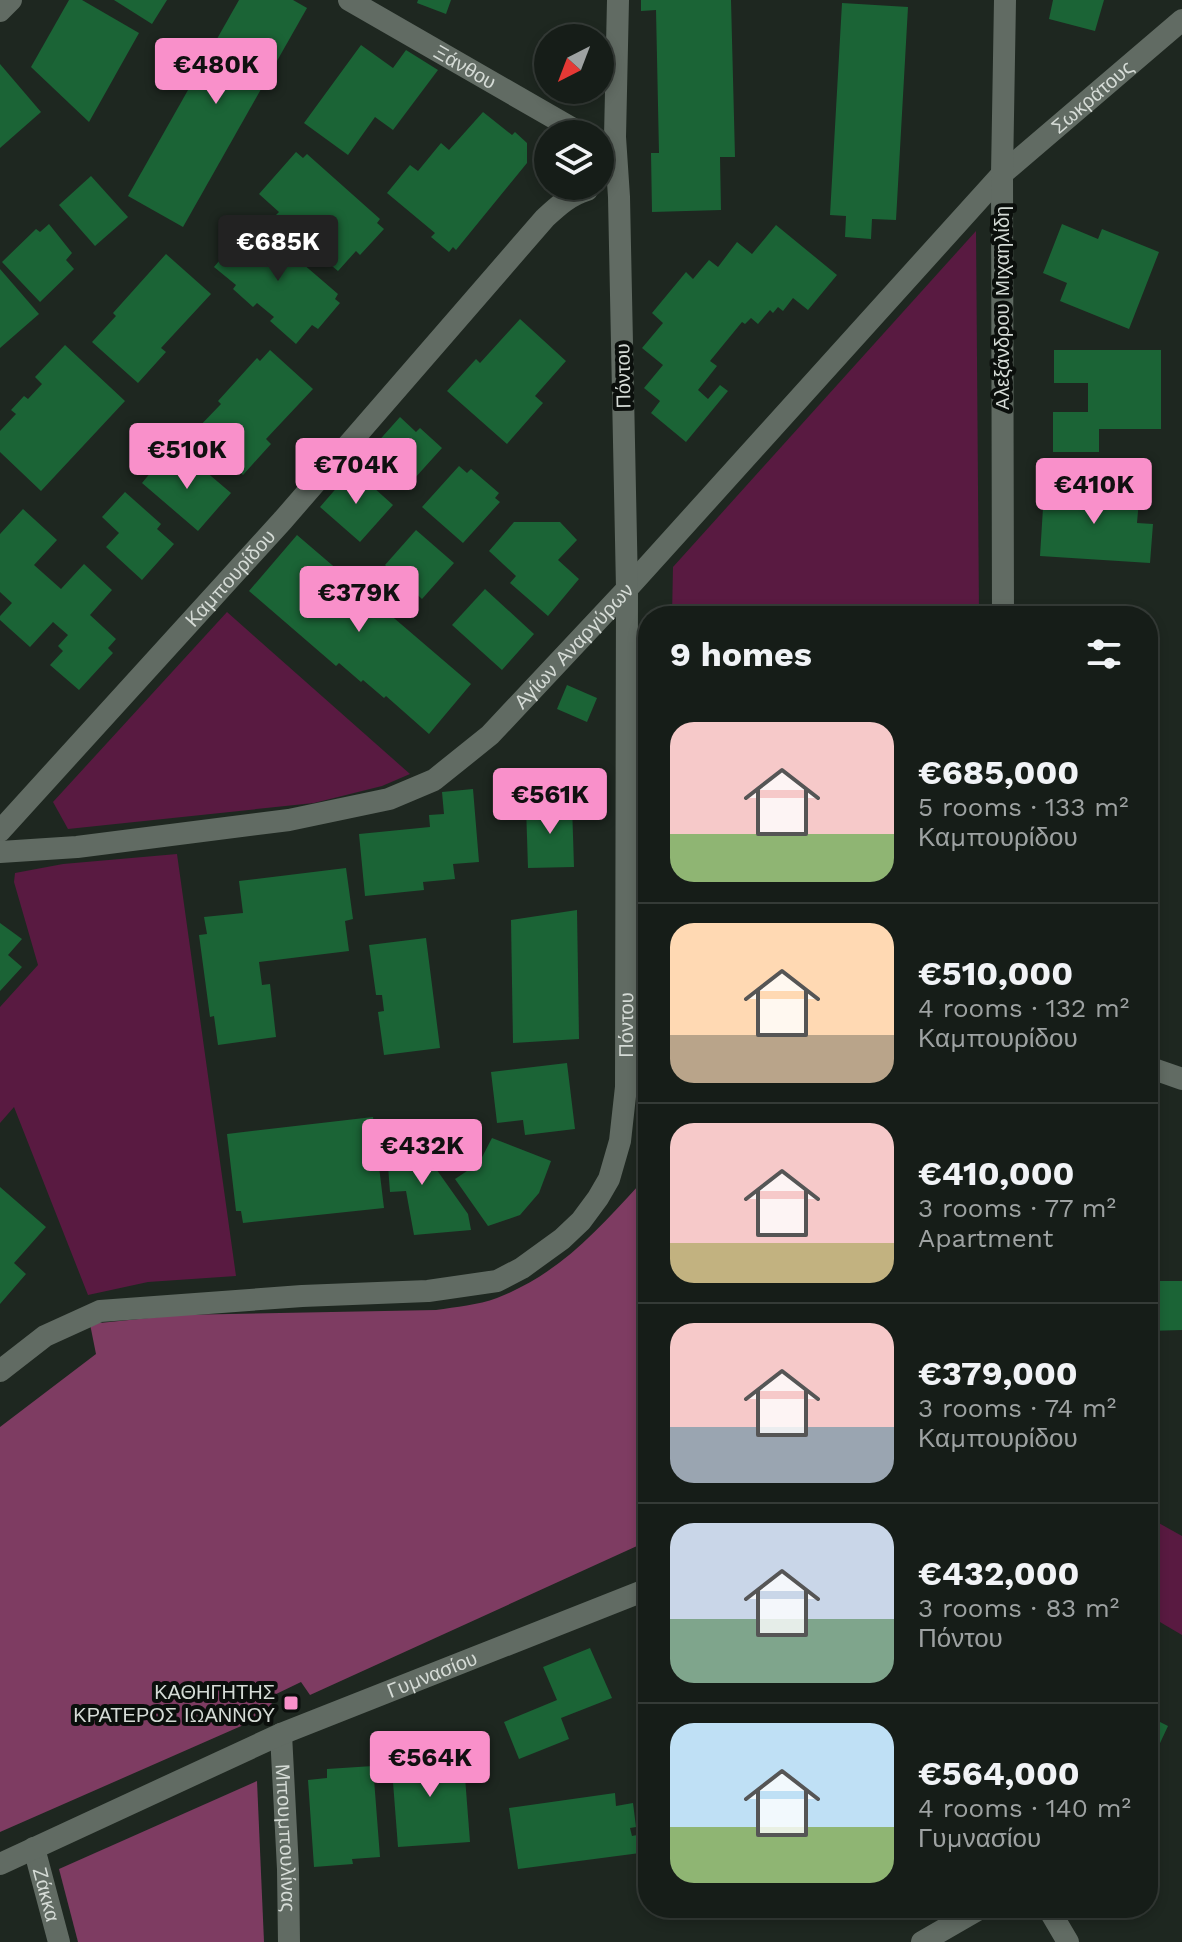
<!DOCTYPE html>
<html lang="en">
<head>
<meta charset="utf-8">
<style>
	body { margin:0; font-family:"Work Sans",sans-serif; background:#1f2621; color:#f1f3f6; height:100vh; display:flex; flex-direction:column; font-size:30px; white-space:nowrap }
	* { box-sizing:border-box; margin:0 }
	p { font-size:26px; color:#9ea2a2 }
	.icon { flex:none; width:44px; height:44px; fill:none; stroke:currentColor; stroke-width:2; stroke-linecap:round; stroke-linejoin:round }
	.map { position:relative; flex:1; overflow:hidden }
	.panel { position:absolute; left:638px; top:606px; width:520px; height:1312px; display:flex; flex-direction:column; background:#161d18; border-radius:32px; box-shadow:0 4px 12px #0003,0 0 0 2px #353b37 }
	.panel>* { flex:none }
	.needle { width:52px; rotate:222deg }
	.fabs { position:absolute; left:534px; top:24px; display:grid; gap:16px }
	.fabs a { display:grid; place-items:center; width:80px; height:80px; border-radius:50%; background:#161d18; box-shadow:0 4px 12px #0003,0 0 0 2px #353b37; font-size:40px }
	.price { position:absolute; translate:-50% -68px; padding:0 18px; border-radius:8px; background:#f990ca; color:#111; font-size:26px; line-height:52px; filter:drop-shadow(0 2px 4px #0008) }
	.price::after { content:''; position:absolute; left:50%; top:48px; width:24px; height:18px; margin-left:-12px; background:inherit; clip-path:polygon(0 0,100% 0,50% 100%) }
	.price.current { background:#222; color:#fff }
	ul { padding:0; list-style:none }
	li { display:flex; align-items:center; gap:24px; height:200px; padding:0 32px }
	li+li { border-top:2px solid #353b37 }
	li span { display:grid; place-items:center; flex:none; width:224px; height:160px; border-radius:24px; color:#555 }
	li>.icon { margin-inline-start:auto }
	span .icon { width:96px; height:96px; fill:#fffc; stroke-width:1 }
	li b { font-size:34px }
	h2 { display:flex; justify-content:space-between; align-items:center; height:96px; padding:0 32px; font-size:34px }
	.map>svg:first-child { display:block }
	.green { fill:#591a41 }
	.forest { fill:#7e3c62 }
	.building { fill:#1b6436 }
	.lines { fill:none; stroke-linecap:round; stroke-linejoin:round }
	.minor { stroke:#616b63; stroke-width:22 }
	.tertiary { stroke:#616b63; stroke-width:22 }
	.poi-dot { fill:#f990ca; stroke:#0b0f0c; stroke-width:3 }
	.labels { text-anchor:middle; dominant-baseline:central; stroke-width:8; stroke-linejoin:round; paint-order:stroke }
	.street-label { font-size:20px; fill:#d5dbd6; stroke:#0b0f0c }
	.poi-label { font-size:20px; fill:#d5dbd6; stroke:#0b0f0c; text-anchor:end }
</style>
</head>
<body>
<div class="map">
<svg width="1182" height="1942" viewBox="0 0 1182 1942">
	<rect width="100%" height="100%" fill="#1e2720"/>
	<g class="green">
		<path d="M 976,231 L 979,616 L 672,616 L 673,567 Z"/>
		<path d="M 227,612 L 410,774 L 382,786 L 314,803 L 68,829 L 53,802 Z"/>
		<path d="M 177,854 L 236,1276 L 148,1282 L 88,1295 L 14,1107 L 0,1123 L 0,1007 L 38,965 L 14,882 L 15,873 L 63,864 Z"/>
		<path d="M 1148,1517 L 1182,1536 L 1182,1635 L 1148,1615 Z"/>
	</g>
	<g class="forest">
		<path d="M 638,1186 L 648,1267 L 648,1541 L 310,1695 L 301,1682 L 272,1696 L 271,1713 L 0,1832 L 0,1427 L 96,1354 L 90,1324 L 178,1315 L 436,1310 C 456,1307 478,1305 497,1298 C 558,1274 595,1233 638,1186 Z"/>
		<path d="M 257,1781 L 264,1942 L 78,1942 L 59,1869 Z"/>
	</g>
	<g class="building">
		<path d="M 69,0 L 82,0 L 139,33 L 89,122 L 31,67 Z"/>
		<path d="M 114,0 L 167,0 L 152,24 Z"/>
		<path d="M 239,0 L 293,0 L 307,8 L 183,227 L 128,196 Z"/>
		<path d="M 418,0 L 451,0 L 446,14 L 417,3 Z"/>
		<path d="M 641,0 L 731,0 L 735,157 L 720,157 L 721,210 L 652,212 L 651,153 L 659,153 L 656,10 L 641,11 Z"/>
		<path d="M 1053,0 L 1104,0 L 1095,31 L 1049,19 Z"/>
		<path d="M 842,3 L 908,7 L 896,220 L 872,219 L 871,239 L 845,237 L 846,216 L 830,215 Z"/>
		<path d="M 361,45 L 393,68 L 406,50 L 438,70 L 393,130 L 375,117 L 348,155 L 304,123 Z"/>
		<path d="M 0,64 L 41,112 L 0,148 Z"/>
		<path d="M 483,112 L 512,135 L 515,132 L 527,143 L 527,163 L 456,250 L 453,247 L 449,252 L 431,237 L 435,233 L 387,193 L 410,165 L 418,171 L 441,143 L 449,150 Z"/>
		<path d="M 296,152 L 303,158 L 307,154 L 380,219 L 377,223 L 384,229 L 360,255 L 356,251 L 338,271 L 326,261 L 331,256 L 326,253 L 322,258 L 311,248 L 314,245 L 299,231 L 296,235 L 275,216 L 279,212 L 259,194 Z"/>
		<path d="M 91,176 L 128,217 L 95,246 L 59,205 Z"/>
		<path d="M 253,221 L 338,294 L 335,299 L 340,303 L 318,329 L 312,325 L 296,344 L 270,321 L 274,317 L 257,303 L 253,307 L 233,289 L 236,285 L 214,267 Z"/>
		<path d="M 49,224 L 72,253 L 66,260 L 74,269 L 40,302 L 2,262 L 36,229 L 40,232 Z"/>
		<path d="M 1062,224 L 1098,239 L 1102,229 L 1159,252 L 1129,329 L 1060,301 L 1067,283 L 1043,273 Z"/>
		<path d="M 776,225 L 837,275 L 808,310 L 793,298 L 783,311 L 778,307 L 773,313 L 770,310 L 758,324 L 751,318 L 745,324 L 742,322 L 710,361 L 717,366 L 698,390 L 708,399 L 720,385 L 728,391 L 686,442 L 651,413 L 660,401 L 644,388 L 663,365 L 642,348 L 663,323 L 652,313 L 686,272 L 693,279 L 709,260 L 718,267 L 737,242 L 752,254 Z"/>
		<path d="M 166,254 L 211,294 L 161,348 L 166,352 L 138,383 L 92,342 L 116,316 L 113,313 Z"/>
		<path d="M 0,269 L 39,314 L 0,348 Z"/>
		<path d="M 520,319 L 566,361 L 535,396 L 543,403 L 507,444 L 447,391 L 476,359 L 480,363 Z"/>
		<path d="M 65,345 L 125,401 L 41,491 L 0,452 L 0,431 L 16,414 L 11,410 L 24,396 L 28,399 L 42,384 L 35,377 Z"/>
		<path d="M 270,350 L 313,389 L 266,439 L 271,444 L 243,475 L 195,431 L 221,404 L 218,401 L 257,358 L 260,361 Z"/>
		<path d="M 1054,350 L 1161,350 L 1161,429 L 1099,429 L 1099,452 L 1053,452 L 1053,412 L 1088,412 L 1088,383 L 1054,383 Z"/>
		<path d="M 400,417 L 416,432 L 420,428 L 442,448 L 405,489 L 367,454 Z"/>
		<path d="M 165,455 L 182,469 L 191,459 L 231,493 L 198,531 L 142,483 Z"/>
		<path d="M 459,466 L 467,473 L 471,469 L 499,493 L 495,498 L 500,502 L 463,543 L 422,507 Z"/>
		<path d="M 353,469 L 393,505 L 360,542 L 320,507 Z"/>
		<path d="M 1064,484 L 1119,487 L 1118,498 L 1139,500 L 1137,523 L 1153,524 L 1150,563 L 1040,556 L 1044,492 L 1064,493 Z"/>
		<path d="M 125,492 L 161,524 L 157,529 L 174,544 L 142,580 L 106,547 L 119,533 L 102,517 Z"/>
		<path d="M 23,509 L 57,540 L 34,565 L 61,589 L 84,564 L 112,590 L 90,615 L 116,639 L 108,648 L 113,653 L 79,690 L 50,665 L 63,651 L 58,646 L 68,635 L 53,622 L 30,647 L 0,620 L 0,616 L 12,603 L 0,592 L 0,534 Z"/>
		<path d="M 514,522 L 560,522 L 577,540 L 558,560 L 579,579 L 548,616 L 510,583 L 516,576 L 489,551 Z"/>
		<path d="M 416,530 L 454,563 L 422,599 L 385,565 Z"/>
		<path d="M 297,535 L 471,684 L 429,734 L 386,696 L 384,698 L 363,680 L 361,682 L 339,663 L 336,666 L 249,591 Z"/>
		<path d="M 485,589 L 534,634 L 502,670 L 452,625 Z"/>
		<path d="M 567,685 L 597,698 L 587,722 L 557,709 Z"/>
		<path d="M 473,789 L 479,862 L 453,864 L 455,879 L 423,882 L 424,890 L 365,896 L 359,834 L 430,827 L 429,815 L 444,814 L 442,792 Z"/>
		<path d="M 572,805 L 574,867 L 528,868 L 526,806 Z"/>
		<path d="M 346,868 L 353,919 L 345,921 L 349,951 L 259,962 L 262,985 L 270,984 L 276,1037 L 218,1045 L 214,1016 L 210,1017 L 199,935 L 207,934 L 204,917 L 243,913 L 239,881 Z"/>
		<path d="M 577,910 L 579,1039 L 513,1043 L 511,920 Z"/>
		<path d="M 0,923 L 22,939 L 8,955 L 22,967 L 0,991 Z"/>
		<path d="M 426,938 L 440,1048 L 384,1055 L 378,1012 L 384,1011 L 382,995 L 376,995 L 369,945 Z"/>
		<path d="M 567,1063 L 575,1129 L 525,1135 L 523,1120 L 497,1123 L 491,1072 Z"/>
		<path d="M 373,1117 L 384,1208 L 243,1223 L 241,1211 L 236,1211 L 227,1134 Z"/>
		<path d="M 385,1126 L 407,1128 L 412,1142 L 434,1166 L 468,1214 L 471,1230 L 414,1235 L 406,1191 L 390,1192 Z"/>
		<path d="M 492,1138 L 551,1161 L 539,1193 L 520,1215 L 488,1226 L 455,1179 L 479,1163 Z"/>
		<path d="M 0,1187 L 46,1227 L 14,1263 L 26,1274 L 0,1304 Z"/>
		<path d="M 1156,1281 L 1182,1281 L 1182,1330 L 1148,1331 L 1148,1287 L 1156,1287 Z"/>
		<path d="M 590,1648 L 612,1698 L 561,1718 L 569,1739 L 519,1759 L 504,1722 L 557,1700 L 543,1667 Z"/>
		<path d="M 1148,1716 L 1168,1726 L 1153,1758 L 1148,1755 Z"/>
		<path d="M 463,1751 L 470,1842 L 398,1847 L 391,1756 Z"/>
		<path d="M 373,1766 L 380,1857 L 352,1859 L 353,1864 L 314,1867 L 308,1780 L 327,1778 L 327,1769 Z"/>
		<path d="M 615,1793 L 616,1806 L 633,1803 L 636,1827 L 630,1828 L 632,1836 L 637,1835 L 640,1853 L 518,1869 L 509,1808 Z"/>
	</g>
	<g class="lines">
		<g class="minor">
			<path id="s1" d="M 349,0 L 582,134"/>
			<path id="s2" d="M 0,831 L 283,520 L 545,218 C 558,206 570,195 587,190 L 589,186"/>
			<path id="s3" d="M 0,852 L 77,847 L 289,820 L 389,799 L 434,780 L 490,735 L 627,589 L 1002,174 L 1182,20"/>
			<path d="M 1148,1067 L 1182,1079"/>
			<path id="s4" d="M 0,1371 L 45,1336 L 100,1311 L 302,1296 L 428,1291 L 497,1281 L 522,1268 L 562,1239 L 581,1221 L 598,1198 L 609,1179 L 620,1141 L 626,1087 L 627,589 L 619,197 L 615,137 L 618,0"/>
			<path id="s5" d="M 34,1848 L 59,1942"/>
			<path d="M 1048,1908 L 1068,1942"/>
			<path d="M 922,1942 L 981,1908"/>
		</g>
		<g class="tertiary">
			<path d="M 0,11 L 11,0"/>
			<path d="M 1003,616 L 1002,174 L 1005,0"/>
			<path id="s6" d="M 281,1734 L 288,1869 L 289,1942"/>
			<path id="s7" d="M 0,1864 L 281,1734 L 648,1589"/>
		</g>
	</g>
	<rect class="poi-dot" x="283" y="1695" width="16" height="16" rx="4"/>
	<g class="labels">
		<g class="street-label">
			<text stroke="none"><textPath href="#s1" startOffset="134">Ξάνθου</textPath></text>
			<text stroke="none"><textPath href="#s3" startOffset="1392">Σωκράτους</textPath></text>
			<text transform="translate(1002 308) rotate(-90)">Aλεξάνδρου Mιχαηλίδη</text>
			<text transform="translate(623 376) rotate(-91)">Πόντου</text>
			<text stroke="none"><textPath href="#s2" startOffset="342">Καμπουρίδου</textPath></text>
			<text stroke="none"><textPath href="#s3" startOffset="636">Αγίων Αναργύρων</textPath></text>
			<text stroke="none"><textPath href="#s4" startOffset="826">Πόντου</textPath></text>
			<text stroke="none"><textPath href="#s7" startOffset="472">Γυμνασίου</textPath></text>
			<text stroke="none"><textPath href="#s6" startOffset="104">Μπουμπουλίνας</textPath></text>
			<text stroke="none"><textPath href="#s5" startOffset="48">Ζάκκα</textPath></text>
		</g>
		<g class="poi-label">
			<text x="275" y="1692">ΚΑΘΗΓΗΤΗΣ<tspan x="275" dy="23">ΚΡΑΤΕΡΟΣ ΙΩΑΝΝΟΥ</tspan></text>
		</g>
	</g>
</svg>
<div class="fabs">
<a><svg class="needle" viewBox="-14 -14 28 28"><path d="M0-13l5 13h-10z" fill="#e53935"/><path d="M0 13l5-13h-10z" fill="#9ea2a2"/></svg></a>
<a><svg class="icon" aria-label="layers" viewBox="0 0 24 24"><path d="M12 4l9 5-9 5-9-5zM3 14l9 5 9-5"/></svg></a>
</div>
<b class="price" style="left:216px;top:106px">€480K</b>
<b class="price current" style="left:278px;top:283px">€685K</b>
<b class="price" style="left:187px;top:491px">€510K</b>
<b class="price" style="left:356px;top:506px">€704K</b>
<b class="price" style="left:1094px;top:526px">€410K</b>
<b class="price" style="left:359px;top:634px">€379K</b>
<b class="price" style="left:550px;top:836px">€561K</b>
<b class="price" style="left:422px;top:1187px">€432K</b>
<b class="price" style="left:430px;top:1799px">€564K</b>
<section class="panel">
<h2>9 homes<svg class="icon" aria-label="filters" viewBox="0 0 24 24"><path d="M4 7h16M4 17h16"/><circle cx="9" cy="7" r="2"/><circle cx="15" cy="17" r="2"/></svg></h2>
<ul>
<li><span style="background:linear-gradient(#f6c9c9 70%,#8fb573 0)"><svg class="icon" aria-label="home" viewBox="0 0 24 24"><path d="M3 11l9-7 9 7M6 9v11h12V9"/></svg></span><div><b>€685,000</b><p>5 rooms · 133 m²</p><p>Καμπουρίδου</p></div></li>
<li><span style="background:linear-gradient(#ffd9b3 70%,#b9a48a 0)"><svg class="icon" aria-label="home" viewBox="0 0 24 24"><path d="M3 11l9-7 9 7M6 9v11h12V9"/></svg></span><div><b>€510,000</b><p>4 rooms · 132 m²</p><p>Καμπουρίδου</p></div></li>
<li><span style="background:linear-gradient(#f6c9c9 75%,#c2b280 0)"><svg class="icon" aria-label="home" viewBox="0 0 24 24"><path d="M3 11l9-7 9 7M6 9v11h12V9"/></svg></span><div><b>€410,000</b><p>3 rooms · 77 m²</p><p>Apartment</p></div></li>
<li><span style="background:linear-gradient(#f6c9c9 65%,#9aa5b1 0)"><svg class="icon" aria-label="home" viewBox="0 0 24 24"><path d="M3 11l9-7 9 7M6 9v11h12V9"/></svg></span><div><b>€379,000</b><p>3 rooms · 74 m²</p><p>Καμπουρίδου</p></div></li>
<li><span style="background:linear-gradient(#c9d6e8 60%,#7fa58c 0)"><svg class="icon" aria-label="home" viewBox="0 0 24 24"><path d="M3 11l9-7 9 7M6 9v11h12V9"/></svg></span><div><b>€432,000</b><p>3 rooms · 83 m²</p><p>Πόντου</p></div></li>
<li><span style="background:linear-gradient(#bfe0f5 65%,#8fb573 0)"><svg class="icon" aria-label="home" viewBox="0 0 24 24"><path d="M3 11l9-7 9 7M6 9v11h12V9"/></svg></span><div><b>€564,000</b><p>4 rooms · 140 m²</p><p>Γυμνασίου</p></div></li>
</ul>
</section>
</div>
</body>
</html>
